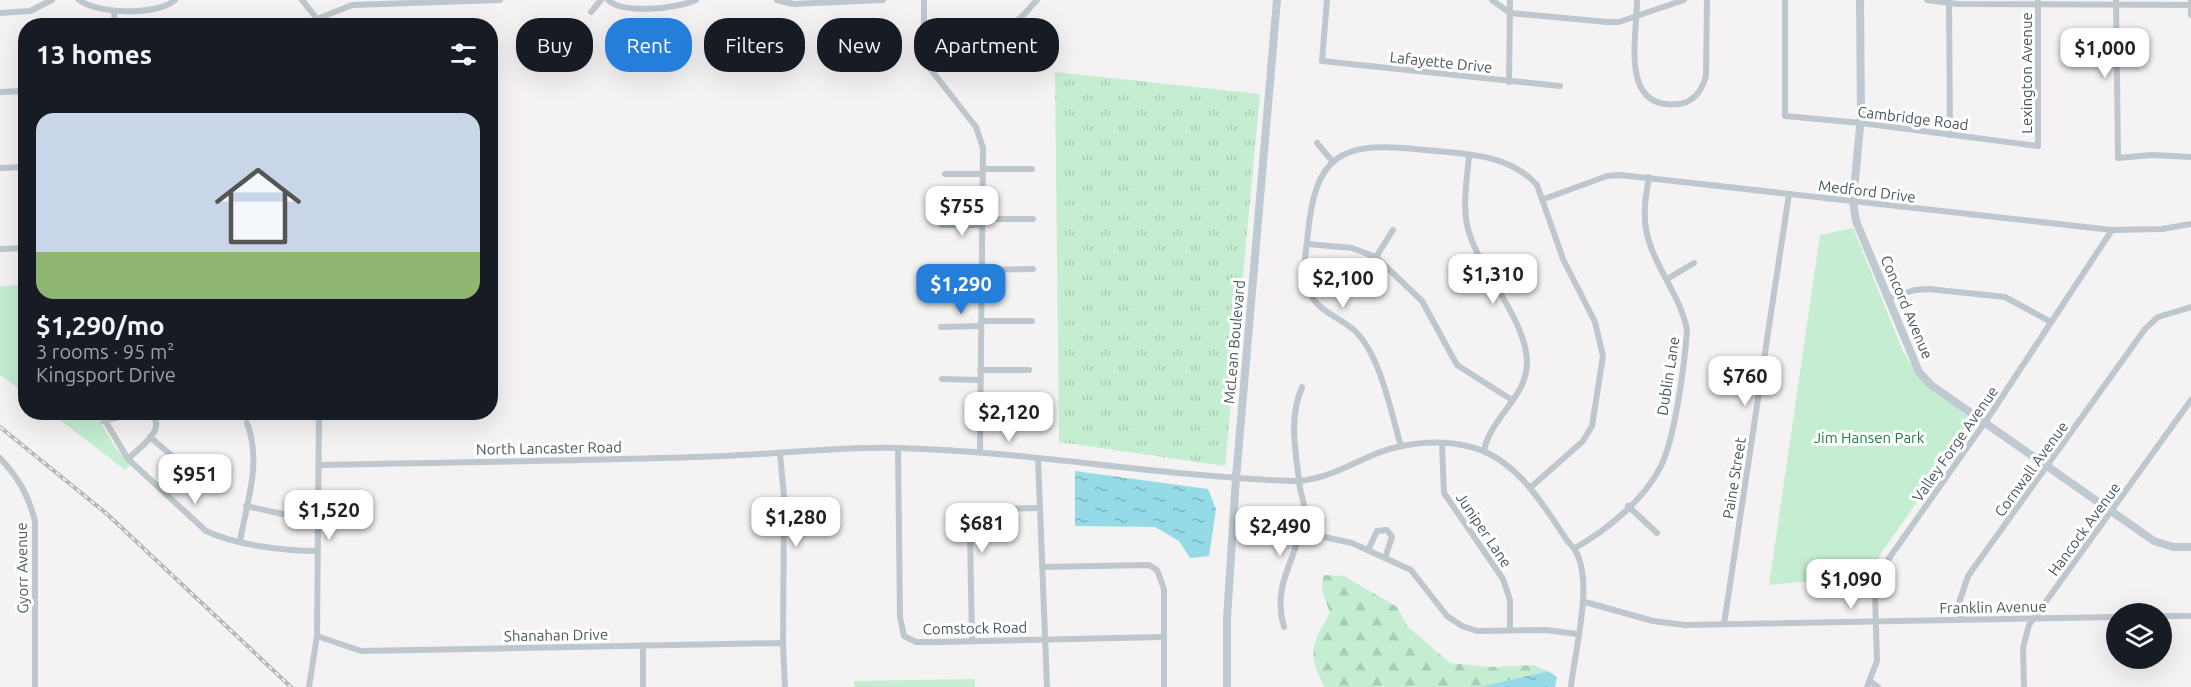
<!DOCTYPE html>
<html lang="en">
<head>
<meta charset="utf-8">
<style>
	body { margin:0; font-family:Ubuntu,sans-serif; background:#242831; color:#f1f3f6; height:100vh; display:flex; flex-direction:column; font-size:22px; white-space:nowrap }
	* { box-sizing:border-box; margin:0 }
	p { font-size:20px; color:#9ea1a6 }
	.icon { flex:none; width:33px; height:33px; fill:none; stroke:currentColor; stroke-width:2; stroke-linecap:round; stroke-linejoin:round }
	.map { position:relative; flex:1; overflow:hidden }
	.drawer { position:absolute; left:18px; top:18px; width:480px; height:402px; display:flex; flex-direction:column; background:#171b24; border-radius:24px; box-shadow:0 6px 24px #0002 }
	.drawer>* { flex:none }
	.top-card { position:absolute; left:516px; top:18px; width:570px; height:54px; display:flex; gap:12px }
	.tools { position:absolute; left:2106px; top:603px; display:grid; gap:12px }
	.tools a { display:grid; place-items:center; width:66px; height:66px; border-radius:50%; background:#171b24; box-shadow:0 6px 24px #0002; font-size:30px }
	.price { position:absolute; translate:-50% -51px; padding:0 14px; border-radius:12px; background:#fff; color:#222; font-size:20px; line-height:39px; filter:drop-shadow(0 2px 3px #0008) }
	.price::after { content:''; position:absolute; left:50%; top:36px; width:18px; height:14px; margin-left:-9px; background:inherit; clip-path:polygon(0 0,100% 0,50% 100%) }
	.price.on { background:#257fda; color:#fff }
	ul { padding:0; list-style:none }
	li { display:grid; align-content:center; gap:12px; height:318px; padding:0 18px }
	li+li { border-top:2px solid #363941 }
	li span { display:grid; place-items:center; height:186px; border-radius:18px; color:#555 }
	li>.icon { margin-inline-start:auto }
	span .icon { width:108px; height:108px; fill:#fffc; stroke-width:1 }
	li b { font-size:26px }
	h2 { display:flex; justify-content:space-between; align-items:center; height:72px; padding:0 18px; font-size:26px }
	.chip { padding:0 21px; border-radius:24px; background:#171b24; box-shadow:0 6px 24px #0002; font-size:21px; line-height:54px }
	.chip.on { background:#257fda; color:#fff }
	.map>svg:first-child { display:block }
	.grass { fill:url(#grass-tufts) }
	.forest { fill:url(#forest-firs) }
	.green { fill:#c4edd2 }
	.water { fill:url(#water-ripples) }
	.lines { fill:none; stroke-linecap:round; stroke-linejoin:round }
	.street { stroke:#bec7cd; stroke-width:6 }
	.secondary { stroke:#bfc9d2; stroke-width:8 }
	.rail-casing { stroke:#b4b7bb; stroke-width:4 }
	.rail { stroke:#fff; stroke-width:1.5; stroke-dasharray:4.5; stroke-linecap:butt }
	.labels { text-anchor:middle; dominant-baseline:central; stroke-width:6; stroke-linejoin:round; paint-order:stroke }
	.street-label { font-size:15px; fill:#4a565e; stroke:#fff }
	.park-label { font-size:15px; fill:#1e7d47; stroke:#fff }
</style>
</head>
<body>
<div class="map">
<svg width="2191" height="687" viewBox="0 0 2191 687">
	<defs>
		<pattern id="grass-tufts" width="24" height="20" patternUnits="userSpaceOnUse" patternTransform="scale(1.5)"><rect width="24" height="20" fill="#c4edd2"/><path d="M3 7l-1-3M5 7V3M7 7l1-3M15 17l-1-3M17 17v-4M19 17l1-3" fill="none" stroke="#aacdb7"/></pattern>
		<pattern id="forest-firs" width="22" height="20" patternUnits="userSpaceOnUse" patternTransform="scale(1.5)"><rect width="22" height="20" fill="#c4edd2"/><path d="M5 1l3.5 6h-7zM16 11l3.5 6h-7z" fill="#aacdb7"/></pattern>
		<pattern id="water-ripples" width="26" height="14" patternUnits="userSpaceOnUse" patternTransform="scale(1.5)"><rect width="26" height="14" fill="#94dbe7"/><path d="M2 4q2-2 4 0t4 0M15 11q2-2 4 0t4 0" fill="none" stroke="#7bb4be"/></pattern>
	</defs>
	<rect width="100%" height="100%" fill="#f4f2f2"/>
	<path class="grass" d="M 1055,72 L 1260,94 L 1225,466 L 1059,442 Z"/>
	<path class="forest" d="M 1323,575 L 1344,576 L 1397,607 L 1408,627 L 1450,663 L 1490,667 L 1533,665 L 1548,671 L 1480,687 L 1325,687 C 1306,655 1312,644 1330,613 L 1322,590 Z"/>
	<g class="green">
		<path d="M 1853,228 L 1903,351 C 1922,386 1944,398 1974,421 L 1879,556 L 1868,595 L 1820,580 L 1769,585 L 1820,235 Z"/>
		<path d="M 25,285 L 26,285 L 25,393 L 0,375 L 0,286 Z"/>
		<path d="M 51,413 L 95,413 L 115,447 L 130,465 L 125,470 Z"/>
		<path d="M 975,679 L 975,687 L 854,687 L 854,681 Z"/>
	</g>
	<g class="water">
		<path d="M 1075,471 L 1208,489 L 1216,509 L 1209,556 L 1190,558 L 1179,541 L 1155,527 L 1075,526 Z"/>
		<path d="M 1548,671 L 1557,677 L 1555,687 L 1480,687 Z"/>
	</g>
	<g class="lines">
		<g class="street">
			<path d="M 79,0 C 97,14 157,16 175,0"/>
			<path d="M 302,0 L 317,19 L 318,26"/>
			<path d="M 608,0 C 623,15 679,8 696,0"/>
			<path d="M 777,0 L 793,4 L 883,0"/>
			<path d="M 924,0 L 924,56 L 928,66 L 976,127 L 983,148 L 980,452"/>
			<path d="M 1327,0 L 1322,61 L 1560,86"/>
			<path d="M 1492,0 L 1510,13 L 1607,22 L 1619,22 L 1684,0"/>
			<path d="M 1637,0 C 1637,37 1619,111 1679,104 C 1695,102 1702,90 1706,76 L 1707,0"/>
			<path d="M 1785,0 L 1785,116 L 1861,123 L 2038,146 L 2038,0"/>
			<path d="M 1927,0 L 1958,4 L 2191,5"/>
			<path d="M 2116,0 L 2118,158 L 2152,155 L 2191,157"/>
			<path d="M 2191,0 L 2191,15"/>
			<path d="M 1949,1 L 1950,135"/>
			<path d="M 114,11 L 115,26"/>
			<path d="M 591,12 L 601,0"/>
			<path d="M 0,13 L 30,11 L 52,0"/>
			<path d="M 317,19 L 352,5 L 500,0"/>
			<path d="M 923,28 C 947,29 981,37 1005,28 C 1018,23 1028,10 1037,0"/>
			<path d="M 1509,82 L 1510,0"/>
			<path d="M 0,92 L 26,91"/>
			<path d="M 1317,143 L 1333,162"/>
			<path d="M 1469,156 C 1467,180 1462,205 1468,229 C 1479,271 1526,318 1527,362 C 1528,396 1490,418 1484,451"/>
			<path d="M 0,168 L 26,167"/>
			<path d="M 983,169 L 1032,169"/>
			<path d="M 945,174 L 982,174"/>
			<path d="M 1544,199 L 1607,176 L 1620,175 L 2112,230 L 2162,229 L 2191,224"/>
			<path d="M 982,219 L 1033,219"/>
			<path d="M 942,225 L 982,225"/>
			<path d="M 1307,244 L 1352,248 L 1376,257 L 1422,301 L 1457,365 L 1512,400"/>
			<path d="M 0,249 L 26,248"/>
			<path d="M 1376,257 L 1393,230"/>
			<path d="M 982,270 L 1033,269"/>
			<path d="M 942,276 L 981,276"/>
			<path d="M 1667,279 L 1694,263"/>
			<path d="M 1889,298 L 1915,290 L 1929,289 L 2005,297 L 2051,322"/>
			<path d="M 981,321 L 1032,321"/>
			<path d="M 941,327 L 981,326"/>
			<path d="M 980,370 L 1029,370"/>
			<path d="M 942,379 L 980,380"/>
			<path d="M 100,412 L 128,459 L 206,531 C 235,545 284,551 317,551"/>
			<path d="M 980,420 L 1031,420"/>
			<path d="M 103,421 L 139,412"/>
			<path d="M 150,437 L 186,468"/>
			<path d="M 1442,443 L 1444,493 L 1503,579 L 1510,600 L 1510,630"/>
			<path d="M 1401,446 C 1391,413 1381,357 1356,332 C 1341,317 1319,313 1309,292 C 1301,274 1306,252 1308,233 C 1315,157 1340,141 1415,149 C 1457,154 1507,151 1537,185 L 1563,259 L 1595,322 L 1603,356 L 1592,426 L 1583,441 L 1530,488"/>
			<path d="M 898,448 L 900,617 L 904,636 L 916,642 L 940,642 L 1163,637"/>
			<path d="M 780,453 L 784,497 L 783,643"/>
			<path d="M 0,458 C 19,478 28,495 35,521 L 35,687"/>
			<path d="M 1038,458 L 1047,687"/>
			<path d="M 128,459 C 140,447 172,426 147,412"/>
			<path d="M 319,465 C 454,462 589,461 724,456 C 783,454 841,446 900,448 C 1031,452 1160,476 1291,481 C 1332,482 1363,453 1402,446 C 1422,442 1446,441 1467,446 C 1515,456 1543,504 1568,542 C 1599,567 1574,651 1571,687"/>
			<path d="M 246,506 L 292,516"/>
			<path d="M 1628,506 L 1657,533"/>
			<path d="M 1301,532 L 1352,543 L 1411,570 L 1447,616 L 1462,626 L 1477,631 L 1546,630 L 1577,634"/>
			<path d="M 240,541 C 247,501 262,463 247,423"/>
			<path d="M 1575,548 C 1607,530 1644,500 1661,466 C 1675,438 1685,362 1687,330 C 1680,293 1652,265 1646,229 C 1643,211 1646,195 1649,177"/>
			<path d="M 1368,550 L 1377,531 L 1387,530 L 1392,537 L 1385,558"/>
			<path d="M 1042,567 L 1149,565 L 1157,570 L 1164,589 L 1164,687"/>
			<path d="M 1585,602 L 1653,621 L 1685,625 L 2116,617"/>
			<path d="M 2162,616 L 2191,616"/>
			<path d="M 1961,619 L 1959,603 L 1968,576 L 2145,329 L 2158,317 L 2191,307"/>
			<path d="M 1724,624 L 1789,194"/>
			<path d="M 1284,627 C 1270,581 1302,554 1304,510 C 1305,503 1301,495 1300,488 C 1296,453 1288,420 1302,387"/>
			<path d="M 317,636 L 361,651 L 783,643 L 785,687"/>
			<path d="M 972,640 L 970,533 L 973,517 L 990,509 L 1040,508"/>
			<path d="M 643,645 L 643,687"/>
			<path d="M 1871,682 L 1878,687"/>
			<path d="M 309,687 L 317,636 L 319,412"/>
			<path d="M 1867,687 L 1877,661 L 1875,593 L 1885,564 L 1990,415 L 2112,230"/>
			<path d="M 2024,687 L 2023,648 L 2029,625 L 2191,400"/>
		</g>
		<g class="secondary">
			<path d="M 1860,0 L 1861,116 L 1853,201 L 1856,221 L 1919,372 L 1931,385 L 2154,541 L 2173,547 L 2191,547"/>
			<path d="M 1227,687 L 1227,619 L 1236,478 L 1277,0"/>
		</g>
		<g class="rail-casing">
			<path id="rail" d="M 0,427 L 107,514 L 291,687"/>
		</g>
		<use href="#rail" class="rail"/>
	</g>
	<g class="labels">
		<g class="street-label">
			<text transform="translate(1441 62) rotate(6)">Lafayette Drive</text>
			<text transform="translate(2026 73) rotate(-90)">Lexington Avenue</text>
			<text transform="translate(1913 118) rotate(7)">Cambridge Road</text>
			<text transform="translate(1867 191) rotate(7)">Medford Drive</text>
			<text transform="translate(1907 307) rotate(67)">Concord Avenue</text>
			<text transform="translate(1234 342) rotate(-85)">McLean Boulevard</text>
			<text transform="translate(1668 376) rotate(-81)">Dublin Lane</text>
			<text transform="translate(1955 444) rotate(-55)">Valley Forge Avenue</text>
			<text transform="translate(549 448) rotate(-1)">North Lancaster Road</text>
			<text transform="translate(2031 469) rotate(-54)">Cornwall Avenue</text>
			<text transform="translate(1734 478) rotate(-81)">Paine Street</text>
			<text transform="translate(2084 529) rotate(-54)">Hancock Avenue</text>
			<text transform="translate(1484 530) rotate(56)">Juniper Lane</text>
			<text transform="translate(22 568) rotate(-91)">Gyorr Avenue</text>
			<text transform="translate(1993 607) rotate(-1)">Franklin Avenue</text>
			<text transform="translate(975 628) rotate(-1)">Comstock Road</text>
			<text transform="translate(556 635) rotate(-1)">Shanahan Drive</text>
		</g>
		<g class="park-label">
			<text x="1869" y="437">Jim Hansen Park</text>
		</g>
	</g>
</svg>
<div class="tools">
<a><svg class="icon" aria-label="layers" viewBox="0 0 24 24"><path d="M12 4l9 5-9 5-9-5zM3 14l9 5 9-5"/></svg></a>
</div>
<b class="price" style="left:2105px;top:79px">$1,000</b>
<b class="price" style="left:962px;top:237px">$755</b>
<b class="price" style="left:1493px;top:305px">$1,310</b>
<b class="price" style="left:1343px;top:309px">$2,100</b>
<b class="price on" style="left:961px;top:315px">$1,290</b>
<b class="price" style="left:1745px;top:407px">$760</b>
<b class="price" style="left:1009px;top:443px">$2,120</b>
<b class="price" style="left:195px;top:505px">$951</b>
<b class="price" style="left:329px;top:541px">$1,520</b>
<b class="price" style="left:796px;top:548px">$1,280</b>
<b class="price" style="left:982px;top:554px">$681</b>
<b class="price" style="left:1280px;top:557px">$2,490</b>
<b class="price" style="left:1851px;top:610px">$1,090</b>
<div class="top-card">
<a class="chip">Buy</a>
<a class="chip on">Rent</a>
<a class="chip">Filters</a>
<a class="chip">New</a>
<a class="chip">Apartment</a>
</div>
<section class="drawer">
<h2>13 homes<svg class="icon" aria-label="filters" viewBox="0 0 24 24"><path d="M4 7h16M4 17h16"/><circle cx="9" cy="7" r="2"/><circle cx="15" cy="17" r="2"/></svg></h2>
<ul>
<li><span style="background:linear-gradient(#c9d6e8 75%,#8fb573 0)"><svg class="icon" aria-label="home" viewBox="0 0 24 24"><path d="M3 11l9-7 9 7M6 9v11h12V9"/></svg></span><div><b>$1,290/mo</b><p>3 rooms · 95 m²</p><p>Kingsport Drive</p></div></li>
</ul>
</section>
</div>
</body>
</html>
